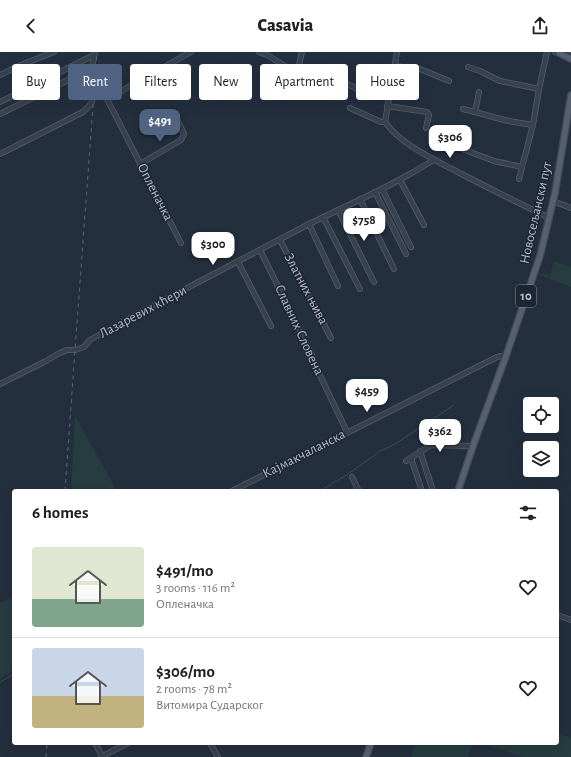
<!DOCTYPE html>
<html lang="en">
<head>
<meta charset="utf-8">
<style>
	body { margin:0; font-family:"Alegreya Sans",sans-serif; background:#f2f2f2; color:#202124; height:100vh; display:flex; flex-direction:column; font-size:15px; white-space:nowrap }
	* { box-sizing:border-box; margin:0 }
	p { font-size:13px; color:#757577 }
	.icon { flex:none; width:22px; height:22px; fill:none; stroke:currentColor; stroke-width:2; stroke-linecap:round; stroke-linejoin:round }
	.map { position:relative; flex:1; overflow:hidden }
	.drawer { position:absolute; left:12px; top:437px; width:547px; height:256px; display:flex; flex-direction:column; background:#fff; border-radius:4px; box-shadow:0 4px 16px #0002 }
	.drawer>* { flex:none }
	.banner { position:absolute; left:12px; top:12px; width:547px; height:36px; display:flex; gap:8px }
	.fabs { position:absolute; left:523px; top:345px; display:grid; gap:8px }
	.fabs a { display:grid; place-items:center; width:36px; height:36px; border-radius:4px; background:#fff; box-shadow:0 4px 16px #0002; font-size:20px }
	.price { position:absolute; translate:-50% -34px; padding:0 9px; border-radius:8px; background:#fff; color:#222; font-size:13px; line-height:26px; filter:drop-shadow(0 1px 2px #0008) }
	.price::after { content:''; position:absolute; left:50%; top:24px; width:12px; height:9px; margin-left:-6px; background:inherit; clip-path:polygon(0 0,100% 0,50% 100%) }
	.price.on { background:#506383; color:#fff }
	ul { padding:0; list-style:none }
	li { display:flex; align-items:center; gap:12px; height:100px; padding:0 20px }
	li+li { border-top:1px solid #e0e0e0 }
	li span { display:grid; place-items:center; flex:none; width:112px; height:80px; border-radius:4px; color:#555 }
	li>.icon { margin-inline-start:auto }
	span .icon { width:48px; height:48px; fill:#fffc; stroke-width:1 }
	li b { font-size:17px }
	h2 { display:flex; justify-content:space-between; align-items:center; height:48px; padding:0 20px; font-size:17px }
	.tag { padding:0 14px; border-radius:4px; background:#fff; box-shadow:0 4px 16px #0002; font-size:14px; line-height:36px }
	.tag.on { background:#506383; color:#fff }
	header { display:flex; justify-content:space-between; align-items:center; height:52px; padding:0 20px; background:#fff; font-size:18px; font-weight:800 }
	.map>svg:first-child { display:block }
	.green { fill:#263c3f }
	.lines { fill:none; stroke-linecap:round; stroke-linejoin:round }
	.stream { stroke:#394c67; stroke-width:1 }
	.minor-casing { stroke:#565f6c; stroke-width:6 }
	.major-casing { stroke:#414a57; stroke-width:8 }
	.minor { stroke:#38414e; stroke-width:4.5 }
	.major { stroke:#56606e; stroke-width:5.5 }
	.rail { stroke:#5a6575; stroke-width:1; stroke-dasharray:4 4; stroke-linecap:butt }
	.labels { text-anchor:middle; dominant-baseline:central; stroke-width:3; stroke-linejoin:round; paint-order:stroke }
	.shield { fill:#1d2633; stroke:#878f9c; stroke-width:1 }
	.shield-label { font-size:13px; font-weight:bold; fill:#b4bcc9 }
	.street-label { font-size:14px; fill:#b4bcc9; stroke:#1d2633 }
</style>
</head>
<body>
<header><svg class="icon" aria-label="back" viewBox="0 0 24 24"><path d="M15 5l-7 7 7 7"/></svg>Casavia<svg class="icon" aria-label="share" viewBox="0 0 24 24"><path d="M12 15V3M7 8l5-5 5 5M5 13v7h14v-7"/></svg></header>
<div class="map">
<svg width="571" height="705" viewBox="0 0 571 705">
	<rect width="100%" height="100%" fill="#242f3e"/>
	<g class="green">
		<path d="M 554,209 L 571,215 L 571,235 L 540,223 L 539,221 L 550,223 Z"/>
		<path d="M 75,364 L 117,439 L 71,439 Z"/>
		<path d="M 14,544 L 14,618 L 0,626 L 0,551 Z"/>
		<path d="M 557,681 L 571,686 L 571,705 L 523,705 L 480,691 L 557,691 Z"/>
		<path d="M 416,691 L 465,691 L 472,693 L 468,705 L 411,705 Z"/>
	</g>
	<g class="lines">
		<g class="stream">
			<path d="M 320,439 L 345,424 L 379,400 L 397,391 L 422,374 L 454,353"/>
			<path d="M 0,630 L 14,622"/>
		</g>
		<g class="minor-casing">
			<g id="minor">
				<path d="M 259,0 L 267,3 L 310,29"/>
				<path d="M 555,0 L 571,3"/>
				<path d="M 395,14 L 420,17 L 449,29"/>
				<path d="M 468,15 L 480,19 L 500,29 L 539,37"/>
				<path d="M 297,22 L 302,0"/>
				<path d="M 0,23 L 16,15 L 54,0"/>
				<path d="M 338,27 L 359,38 L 389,44"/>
				<path d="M 479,40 L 475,60 L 508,69 L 533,73"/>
				<path d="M 0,50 L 94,3"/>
				<path d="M 387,54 L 427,60 L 429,63 L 426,76"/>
				<path d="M 350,56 L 381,70 L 385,70 C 401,92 429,105 452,117 C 484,134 517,150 549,166"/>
				<path d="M 463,57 L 475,60"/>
				<path d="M 0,62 L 92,16"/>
				<path d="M 385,70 L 397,0"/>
				<path d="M 457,95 L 494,109 L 522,115"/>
				<path d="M 0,102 L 83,60 L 88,55 L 92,50 L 93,42 L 92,16 L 95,0"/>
				<path d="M 140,112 L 181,88 L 184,82 L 178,69"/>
				<path d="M 519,127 L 522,115 L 533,73 L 539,37 L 547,0"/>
				<path d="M 400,128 L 424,173"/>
				<path d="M 382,137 L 411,195"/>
				<path d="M 375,140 L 406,202"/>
				<path d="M 360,147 L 394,217"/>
				<path d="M 553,149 L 571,156"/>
				<path d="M 338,158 L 374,230"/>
				<path d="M 323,165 L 360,237"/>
				<path d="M 309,172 L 338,234"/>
				<path d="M 280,188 L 331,286"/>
				<path d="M 181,191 L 107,47 L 191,0"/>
				<path d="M 260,198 L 312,303 L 316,315 L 347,380"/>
				<path d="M 238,210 L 271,274"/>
				<path d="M 0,332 L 44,310 L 60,301 L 67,298 L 75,298 L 84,295 L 90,288 L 126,268 L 309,172 L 382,137 L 410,122 L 434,108"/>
				<path d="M 420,399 L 433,439"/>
				<path d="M 411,406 L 422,439"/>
				<path d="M 406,409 L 431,393 L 473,394"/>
				<path d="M 352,425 L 359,439"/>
				<path d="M 232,439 L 497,305 L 502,304 L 506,304"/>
				<path d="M 557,563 L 571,568"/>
				<path d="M 95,691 L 102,704"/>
				<path d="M 210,691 L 218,705"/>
				<path d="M 101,705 L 128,691"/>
			</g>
		</g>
		<g class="major-casing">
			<g id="major">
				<path d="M 559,1 L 571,7"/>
				<path d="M 458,439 L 473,394 L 506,304 L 540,204 L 555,141 L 571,43"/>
				<path d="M 366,705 L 371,691"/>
			</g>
		</g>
		<use href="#minor" class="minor"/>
		<use href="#major" class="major"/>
		<g class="rail">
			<path d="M 65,439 L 75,298 L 97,0"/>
			<path d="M 46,705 L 47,691"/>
		</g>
	</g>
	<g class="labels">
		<rect class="shield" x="516" y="233" width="20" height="22" rx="3"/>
		<g class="shield-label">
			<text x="526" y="244">10</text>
		</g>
		<g class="street-label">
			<text transform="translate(155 140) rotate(63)">Опленачка</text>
			<text transform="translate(536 161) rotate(-77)">Новосељански пут</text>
			<text transform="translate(306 237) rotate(62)">Златних њива</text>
			<text transform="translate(143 260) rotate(-28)">Лазаревих кћери</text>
			<text transform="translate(299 278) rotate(65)">Славних Словена</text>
			<text transform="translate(304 402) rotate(-27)">Кајмакчаланска</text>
		</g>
	</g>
</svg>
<div class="fabs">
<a><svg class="icon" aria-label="locate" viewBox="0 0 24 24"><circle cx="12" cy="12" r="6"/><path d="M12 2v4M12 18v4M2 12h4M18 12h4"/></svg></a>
<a><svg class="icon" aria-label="layers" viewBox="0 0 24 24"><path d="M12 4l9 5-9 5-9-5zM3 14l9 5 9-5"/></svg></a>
</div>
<b class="price on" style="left:160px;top:91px">$491</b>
<b class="price" style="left:450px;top:107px">$306</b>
<b class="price" style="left:364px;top:190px">$758</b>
<b class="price" style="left:213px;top:214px">$300</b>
<b class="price" style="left:367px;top:361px">$459</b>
<b class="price" style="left:440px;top:401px">$362</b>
<div class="banner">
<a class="tag">Buy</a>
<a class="tag on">Rent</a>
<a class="tag">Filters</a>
<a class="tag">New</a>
<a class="tag">Apartment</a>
<a class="tag">House</a>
</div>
<section class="drawer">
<h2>6 homes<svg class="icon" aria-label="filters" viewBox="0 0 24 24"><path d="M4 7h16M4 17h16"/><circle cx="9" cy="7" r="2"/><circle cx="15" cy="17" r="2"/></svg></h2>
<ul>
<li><span style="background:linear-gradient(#dfe7d0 65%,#7fa58c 0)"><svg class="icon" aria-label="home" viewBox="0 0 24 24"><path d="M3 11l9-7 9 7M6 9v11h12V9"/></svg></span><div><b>$491/mo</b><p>3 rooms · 116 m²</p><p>Опленачка</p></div><svg class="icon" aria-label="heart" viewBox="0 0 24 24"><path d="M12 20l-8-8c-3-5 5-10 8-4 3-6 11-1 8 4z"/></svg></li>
<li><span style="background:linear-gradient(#c9d6e8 60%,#c2b280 0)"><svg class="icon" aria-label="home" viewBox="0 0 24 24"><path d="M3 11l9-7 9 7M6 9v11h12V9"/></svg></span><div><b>$306/mo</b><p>2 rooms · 78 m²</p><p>Витомира Сударског</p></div><svg class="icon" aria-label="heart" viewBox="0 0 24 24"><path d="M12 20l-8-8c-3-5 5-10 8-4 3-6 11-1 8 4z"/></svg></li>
</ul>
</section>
</div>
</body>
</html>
